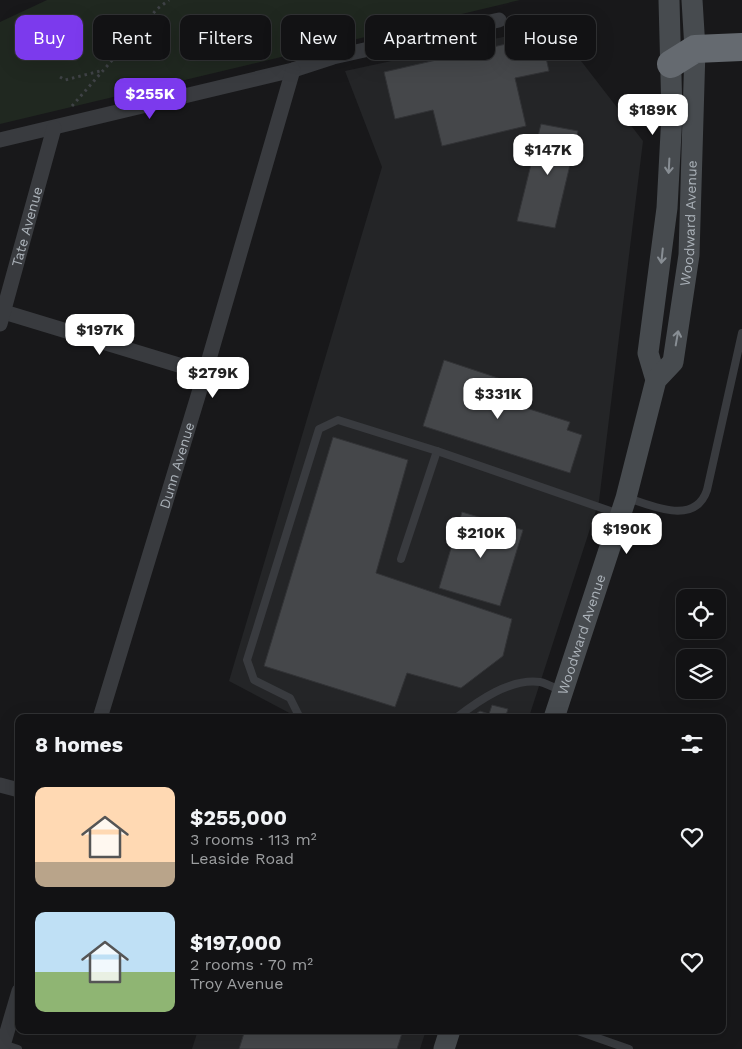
<!DOCTYPE html>
<html lang="en">
<head>
<meta charset="utf-8">
<style>
	body { margin:0; font-family:"Work Sans",sans-serif; background:#1b1b1d; color:#f1f3f6; height:100vh; display:flex; flex-direction:column; font-size:19px; white-space:nowrap }
	* { box-sizing:border-box; margin:0 }
	p { font-size:16px; color:#9c9ea0 }
	.icon { flex:none; width:28px; height:28px; fill:none; stroke:currentColor; stroke-width:2; stroke-linecap:round; stroke-linejoin:round }
	.map { position:relative; flex:1; overflow:hidden }
	.side { position:absolute; left:15px; top:714px; width:711px; height:320px; display:flex; flex-direction:column; background:#121214; border-radius:10px; box-shadow:0 5px 20px #0002,0 0 0 1px #313234 }
	.side>* { flex:none }
	.guide { position:absolute; left:15px; top:15px; width:712px; height:45px; display:flex; gap:10px }
	.fabs { position:absolute; left:676px; top:589px; display:grid; gap:10px }
	.fabs a { display:grid; place-items:center; width:50px; height:50px; border-radius:10px; background:#121214; box-shadow:0 5px 20px #0002,0 0 0 1px #313234; font-size:25px }
	.price { position:absolute; translate:-50% -42px; padding:0 11px; border-radius:10px; background:#fff; color:#222; font-size:16px; line-height:32px; filter:drop-shadow(0 1px 2px #0008) }
	.price::after { content:''; position:absolute; left:50%; top:30px; width:15px; height:11px; margin-left:-8px; background:inherit; clip-path:polygon(0 0,100% 0,50% 100%) }
	.price.on { background:#7c3aed; color:#fff }
	ul { padding:0; list-style:none }
	li { display:flex; align-items:center; gap:15px; height:125px; padding:0 20px }
	li span { display:grid; place-items:center; flex:none; width:140px; height:100px; border-radius:10px; color:#555 }
	li>.icon { margin-inline-start:auto }
	span .icon { width:60px; height:60px; fill:#fffc; stroke-width:1 }
	li b { font-size:21px }
	h2 { display:flex; justify-content:space-between; align-items:center; height:60px; padding:0 20px; font-size:21px }
	.chip { padding:0 18px; border-radius:10px; background:#121214; box-shadow:0 5px 20px #0002,0 0 0 1px #313234; font-size:18px; line-height:45px }
	.chip.on { background:#7c3aed; color:#fff }
	.map>svg:first-child { display:block }
	.built { fill:#242527 }
	.green { fill:#202820 }
	.building { fill:#45474a; stroke:#323336 }
	.lines { fill:none; stroke-linecap:round; stroke-linejoin:round }
	.path { stroke:#3f4246; stroke-width:3; stroke-dasharray:2.5 4; stroke-linecap:butt }
	.service { stroke:#393b3f; stroke-width:8 }
	.minor { stroke:#393b3f; stroke-width:15 }
	.secondary { stroke:#474b4f; stroke-width:21 }
	.motorway { stroke:#656a70; stroke-width:28 }
	.oneway { stroke:#888e94 }
	.labels { text-anchor:middle; dominant-baseline:central; stroke-width:4; stroke-linejoin:round; paint-order:stroke }
	.street-label { font-size:14px; fill:#abb2b9; stroke:#131315 }
</style>
</head>
<body>
<div class="map">
<svg width="742" height="1049" viewBox="0 0 742 1049">
	<rect width="100%" height="100%" fill="#18181a"/>
	<g class="built">
		<path d="M 554,26 L 643,141 L 599,501 L 529,717 L 297,717 L 229,681 L 382,167 L 345,71 Z"/>
		<path d="M 198,1030 L 426,1030 L 420,1049 L 192,1049 Z"/>
	</g>
	<path class="green" d="M 47,0 L 520,0 L 0,124 L 0,22 Z"/>
	<g class="building">
		<path d="M 541,36 L 549,71 L 515,78 L 526,126 L 442,146 L 433,110 L 395,119 L 384,72 Z"/>
		<path d="M 541,124 L 578,131 L 555,228 L 517,221 Z"/>
		<path d="M 444,360 L 501,379 L 495,398 L 570,422 L 567,430 L 582,435 L 570,473 L 423,426 Z"/>
		<path d="M 333,437 L 408,460 L 376,573 L 512,619 L 503,656 L 461,688 L 407,673 L 395,707 L 264,666 Z"/>
		<path d="M 462,512 L 523,530 L 500,606 L 439,588 Z"/>
		<path d="M 492,705 L 508,709 L 505,718 L 470,718 L 480,711 L 489,714 Z"/>
		<path d="M 245,1030 L 403,1030 L 397,1049 L 239,1049 Z"/>
	</g>
	<g class="lines">
		<g class="path">
			<path d="M 60,77 L 65,80 L 100,71"/>
			<path d="M 72,106 L 157,9 L 169,0"/>
		</g>
		<g class="service">
			<path d="M 628,498 C 653,506 695,526 707,490 L 742,333"/>
			<path d="M 401,559 L 437,451"/>
			<path d="M 300,718 L 290,698 L 254,680 L 247,660 L 319,429 L 338,420 L 437,451 L 619,514"/>
			<path d="M 456,718 C 478,701 510,678 540,682 C 546,683 555,688 561,691"/>
			<path d="M 575,1030 L 629,1049"/>
			<path d="M 3,1044 L 18,1049"/>
		</g>
		<g class="minor">
			<path d="M 0,140 L 293,70 L 333,57 L 499,20"/>
			<path d="M 4,312 L 205,373"/>
			<path id="s1" d="M 0,324 L 54,128"/>
			<path id="s2" d="M 100,718 L 205,373 L 293,70"/>
			<path d="M 0,785 L 19,790"/>
			<path d="M 2,1049 L 19,991"/>
		</g>
		<g class="secondary">
			<path d="M 656,380 L 648,353 L 667,208 L 672,114 L 669,0"/>
			<path id="s3" d="M 554,718 L 626,498 L 656,380 L 673,362 L 689,255 L 695,49 L 692,0"/>
			<path d="M 444,1049 L 450,1030"/>
		</g>
		<path class="motorway" d="M 671,64 L 695,49 L 742,47"/>
	</g>
	<defs><path id="oneway-shaft" d="M-6 0H5M1.5-3L5.5 0L1.5 3" fill="none" stroke-width="1.6" stroke-linecap="round" stroke-linejoin="round" transform="scale(1.25)"/></defs>
	<g class="oneway">
		<use href="#oneway-shaft" transform="translate(669 166) rotate(93)"/>
		<use href="#oneway-shaft" transform="translate(662 256) rotate(96)"/>
		<use href="#oneway-shaft" transform="translate(677 338) rotate(-80)"/>
	</g>
	<g class="labels">
		<g class="street-label">
			<text stroke="none"><textPath href="#s3" startOffset="518">Woodward Avenue</textPath></text>
			<text stroke="none"><textPath href="#s1" startOffset="101">Tate Avenue</textPath></text>
			<text stroke="none"><textPath href="#s2" startOffset="264">Dunn Avenue</textPath></text>
			<text stroke="none"><textPath href="#s3" startOffset="88">Woodward Avenue</textPath></text>
		</g>
	</g>
</svg>
<div class="fabs">
<a><svg class="icon" aria-label="locate" viewBox="0 0 24 24"><circle cx="12" cy="12" r="6"/><path d="M12 2v4M12 18v4M2 12h4M18 12h4"/></svg></a>
<a><svg class="icon" aria-label="layers" viewBox="0 0 24 24"><path d="M12 4l9 5-9 5-9-5zM3 14l9 5 9-5"/></svg></a>
</div>
<b class="price on" style="left:150px;top:120px">$255K</b>
<b class="price" style="left:653px;top:136px">$189K</b>
<b class="price" style="left:548px;top:176px">$147K</b>
<b class="price" style="left:100px;top:356px">$197K</b>
<b class="price" style="left:213px;top:399px">$279K</b>
<b class="price" style="left:498px;top:420px">$331K</b>
<b class="price" style="left:627px;top:555px">$190K</b>
<b class="price" style="left:481px;top:559px">$210K</b>
<div class="guide">
<a class="chip on">Buy</a>
<a class="chip">Rent</a>
<a class="chip">Filters</a>
<a class="chip">New</a>
<a class="chip">Apartment</a>
<a class="chip">House</a>
</div>
<section class="side">
<h2>8 homes<svg class="icon" aria-label="filters" viewBox="0 0 24 24"><path d="M4 7h16M4 17h16"/><circle cx="9" cy="7" r="2"/><circle cx="15" cy="17" r="2"/></svg></h2>
<ul>
<li><span style="background:linear-gradient(#ffd9b3 75%,#b9a48a 0)"><svg class="icon" aria-label="home" viewBox="0 0 24 24"><path d="M3 11l9-7 9 7M6 9v11h12V9"/></svg></span><div><b>$255,000</b><p>3 rooms · 113 m²</p><p>Leaside Road</p></div><svg class="icon" aria-label="heart" viewBox="0 0 24 24"><path d="M12 20l-8-8c-3-5 5-10 8-4 3-6 11-1 8 4z"/></svg></li>
<li><span style="background:linear-gradient(#bfe0f5 60%,#8fb573 0)"><svg class="icon" aria-label="home" viewBox="0 0 24 24"><path d="M3 11l9-7 9 7M6 9v11h12V9"/></svg></span><div><b>$197,000</b><p>2 rooms · 70 m²</p><p>Troy Avenue</p></div><svg class="icon" aria-label="heart" viewBox="0 0 24 24"><path d="M12 20l-8-8c-3-5 5-10 8-4 3-6 11-1 8 4z"/></svg></li>
</ul>
</section>
</div>
</body>
</html>
